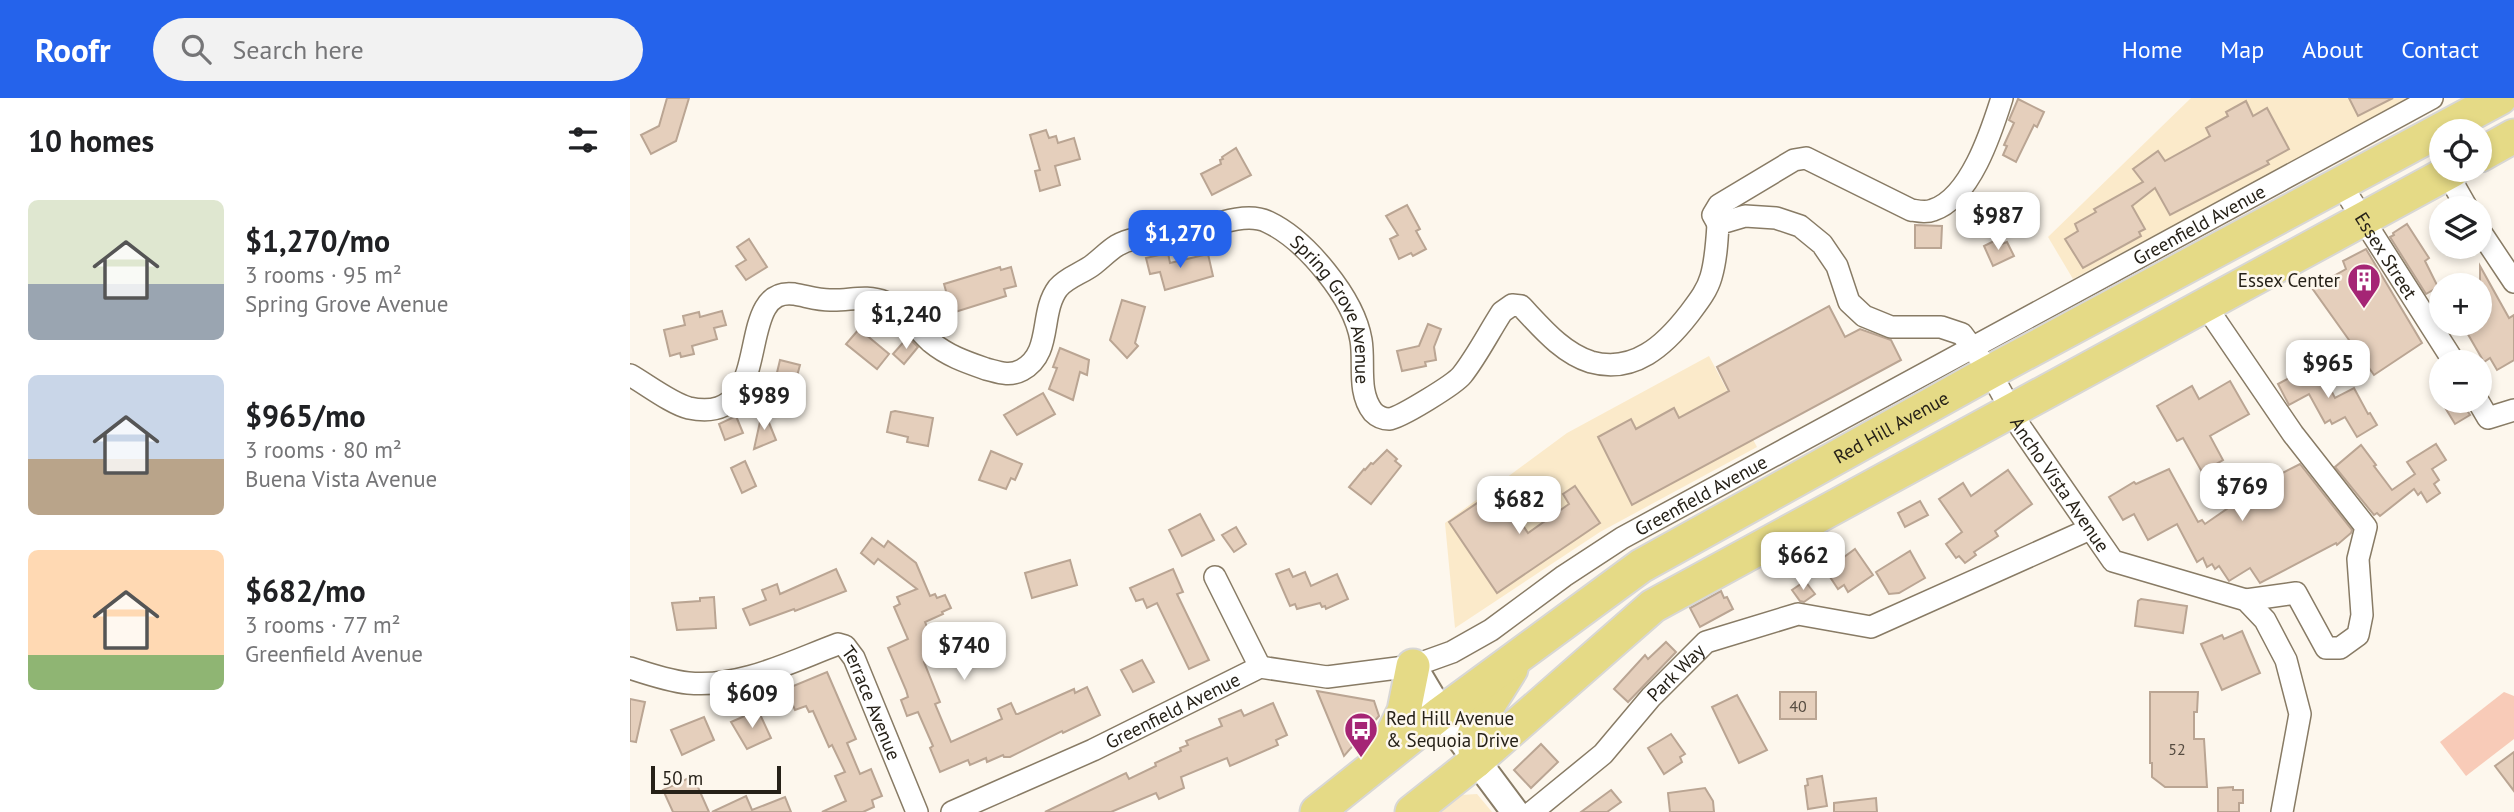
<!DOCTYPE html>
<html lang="en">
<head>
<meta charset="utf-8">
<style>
	body { margin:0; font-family:"PT Sans",sans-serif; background:#f2f2f2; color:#202124; height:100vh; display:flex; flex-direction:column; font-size:26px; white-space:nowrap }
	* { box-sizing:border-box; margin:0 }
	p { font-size:23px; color:#757577 }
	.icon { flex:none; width:38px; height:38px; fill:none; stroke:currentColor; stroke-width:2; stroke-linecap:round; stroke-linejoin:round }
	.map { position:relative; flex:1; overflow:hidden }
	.side { display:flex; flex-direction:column; background:#fff; width:630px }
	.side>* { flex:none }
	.buttons { position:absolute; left:1799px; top:21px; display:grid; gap:14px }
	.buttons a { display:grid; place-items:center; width:63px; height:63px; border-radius:50%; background:#fff; box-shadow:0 4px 10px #0003; font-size:35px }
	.scale { position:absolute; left:21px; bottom:18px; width:130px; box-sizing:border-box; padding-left:7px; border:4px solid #262118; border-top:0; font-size:19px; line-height:24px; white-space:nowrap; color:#262118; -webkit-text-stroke:5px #fdf7ed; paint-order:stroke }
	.price { position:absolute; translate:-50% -60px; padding:0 16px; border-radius:14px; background:#fff; color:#222; font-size:23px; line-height:46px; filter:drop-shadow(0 2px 4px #0008) }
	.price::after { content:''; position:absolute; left:50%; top:42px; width:21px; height:16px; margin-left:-10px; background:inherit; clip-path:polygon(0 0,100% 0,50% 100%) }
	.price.on { background:#2563eb; color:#fff }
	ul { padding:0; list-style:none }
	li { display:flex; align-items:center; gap:21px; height:175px; padding:0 28px }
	li span { display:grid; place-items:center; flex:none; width:196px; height:140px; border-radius:10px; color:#555 }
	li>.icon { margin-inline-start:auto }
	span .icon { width:84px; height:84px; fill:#fffc; stroke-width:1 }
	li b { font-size:30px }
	h2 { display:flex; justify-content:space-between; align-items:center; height:84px; padding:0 28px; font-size:30px }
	header { display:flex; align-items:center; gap:42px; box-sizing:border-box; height:98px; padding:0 35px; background:#2563eb; color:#fff }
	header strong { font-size:33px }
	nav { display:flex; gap:38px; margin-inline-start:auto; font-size:24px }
	.search { width:490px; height:63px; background:#f2f2f2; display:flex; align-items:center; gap:18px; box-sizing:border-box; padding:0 24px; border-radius:38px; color:#757577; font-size:26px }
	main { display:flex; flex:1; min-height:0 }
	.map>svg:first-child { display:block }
	.built { fill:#fbeaca }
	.green { fill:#f8cbb8 }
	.building { fill:#e5cfbc; stroke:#baa593; stroke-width:2 }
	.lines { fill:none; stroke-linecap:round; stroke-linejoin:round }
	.minor-casing { stroke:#887b65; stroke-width:24 }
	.tertiary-casing { stroke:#887b65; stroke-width:30 }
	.primary-casing { stroke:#d8d7d5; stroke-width:37 }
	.minor { stroke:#fff; stroke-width:21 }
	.tertiary { stroke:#fff; stroke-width:26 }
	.primary { stroke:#e5da86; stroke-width:33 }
	.labels { text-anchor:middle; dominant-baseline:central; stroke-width:5; stroke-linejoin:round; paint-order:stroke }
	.number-label { font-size:16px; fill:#564c41 }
	.street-label { font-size:19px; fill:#262118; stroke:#fdf7ed }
	.poi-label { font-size:19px; fill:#262118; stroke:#fdf7ed; text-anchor:end }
</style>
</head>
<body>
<header>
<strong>Roofr</strong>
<div class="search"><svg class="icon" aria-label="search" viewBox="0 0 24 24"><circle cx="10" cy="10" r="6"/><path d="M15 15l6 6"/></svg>Search here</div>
<nav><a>Home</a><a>Map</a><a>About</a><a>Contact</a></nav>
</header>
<main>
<section class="side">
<h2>10 homes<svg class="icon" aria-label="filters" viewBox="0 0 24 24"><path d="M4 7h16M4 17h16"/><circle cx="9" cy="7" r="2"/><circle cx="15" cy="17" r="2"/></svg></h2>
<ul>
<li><span style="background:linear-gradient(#dfe7d0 60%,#9aa5b1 0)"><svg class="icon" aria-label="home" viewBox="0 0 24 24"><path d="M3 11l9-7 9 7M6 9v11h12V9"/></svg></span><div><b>$1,270/mo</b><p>3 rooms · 95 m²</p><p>Spring Grove Avenue</p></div></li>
<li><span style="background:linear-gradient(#c9d6e8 60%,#b9a48a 0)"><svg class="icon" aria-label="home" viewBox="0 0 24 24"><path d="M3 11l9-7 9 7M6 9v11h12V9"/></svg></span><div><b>$965/mo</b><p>3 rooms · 80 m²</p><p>Buena Vista Avenue</p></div></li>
<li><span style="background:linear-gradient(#ffd9b3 75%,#8fb573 0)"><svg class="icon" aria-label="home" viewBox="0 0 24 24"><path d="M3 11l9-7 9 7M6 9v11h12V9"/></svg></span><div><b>$682/mo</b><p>3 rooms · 77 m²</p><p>Greenfield Avenue</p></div></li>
</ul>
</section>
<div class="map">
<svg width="1884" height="714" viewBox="0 0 1884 714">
	<rect width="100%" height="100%" fill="#fdf7ed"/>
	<g class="built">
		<path d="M 1561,0 L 1783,0 L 1443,181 L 1418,139 Z"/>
		<path d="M 1079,258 L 1127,349 L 970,434 L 825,530 L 815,425 L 937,335 Z"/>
		<path d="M 847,696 L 862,714 L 809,714 L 831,697 Z"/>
	</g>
	<path class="green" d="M 1874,594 L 1884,598 L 1884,641 L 1836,678 L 1810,644 Z"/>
	<g class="building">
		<path d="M 37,0 L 59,0 L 46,43 L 21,56 L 11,37 L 29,28 Z"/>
		<path d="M 1719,0 L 1763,0 L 1728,18 Z"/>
		<path d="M 1388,1 L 1414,14 L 1407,29 L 1404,27 L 1386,64 L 1373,57 L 1377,48 L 1374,47 L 1384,25 L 1379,22 Z"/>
		<path d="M 1616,3 L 1623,18 L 1637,10 L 1659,51 L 1637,63 L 1639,66 L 1540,117 L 1525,90 L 1502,108 L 1515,131 L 1509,134 L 1511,138 L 1453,170 L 1435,141 L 1448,133 L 1445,126 L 1466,114 L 1464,111 L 1513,84 L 1503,71 L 1528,53 L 1535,63 L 1580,38 L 1576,30 L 1598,18 L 1596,14 Z"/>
		<path d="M 416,32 L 419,40 L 426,38 L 428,45 L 444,40 L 450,61 L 425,68 L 430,87 L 410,93 L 405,73 L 410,72 L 400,37 Z"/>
		<path d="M 606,50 L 621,77 L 582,97 L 571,76 L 591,66 L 590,62 L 593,61 L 592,59 Z"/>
		<path d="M 777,107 L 790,131 L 786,133 L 796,151 L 783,158 L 781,155 L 769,161 L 760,141 L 768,137 L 756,118 Z"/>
		<path d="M 1777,126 L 1799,160 L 1795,163 L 1808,189 L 1796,196 L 1760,139 L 1764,137 L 1763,135 Z"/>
		<path d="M 1285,127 L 1312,128 L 1311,150 L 1285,150 Z"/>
		<path d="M 119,141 L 137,169 L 116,182 L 106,168 L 116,162 L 107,149 Z"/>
		<path d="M 1366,142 L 1369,147 L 1377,144 L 1384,158 L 1363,168 L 1354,148 Z"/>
		<path d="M 1736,151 L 1792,245 L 1744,277 L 1682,190 L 1716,171 L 1713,163 Z"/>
		<path d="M 538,155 L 540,165 L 578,156 L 583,178 L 535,192 L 530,174 L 520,176 L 516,160 Z"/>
		<path d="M 1850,168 L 1879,220 L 1884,217 L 1884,262 L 1867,272 L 1860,260 L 1854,264 L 1832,226 L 1850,226 L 1850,215 L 1854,213 L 1850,206 Z"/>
		<path d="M 370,169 L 371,172 L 381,169 L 386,188 L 374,191 L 376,198 L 322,215 L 314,186 Z"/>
		<path d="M 492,202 L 515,209 L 505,245 L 508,248 L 497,260 L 480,242 Z"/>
		<path d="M 1199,208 L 1215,239 L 1230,231 L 1261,242 L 1271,262 L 1002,407 L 968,339 L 1001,321 L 1006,331 L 1044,310 L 1049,320 L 1099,293 L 1087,269 Z"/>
		<path d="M 92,213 L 96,227 L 84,230 L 87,241 L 62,248 L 64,256 L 51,259 L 50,255 L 40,258 L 34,232 L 55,227 L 53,218 L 69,214 L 70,219 Z"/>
		<path d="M 798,226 L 811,231 L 804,249 L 806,262 L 795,264 L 796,268 L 772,273 L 767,253 L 789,248 Z"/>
		<path d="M 229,231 L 259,256 L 247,271 L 216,246 Z"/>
		<path d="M 278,239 L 288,249 L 274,266 L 263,256 Z"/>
		<path d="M 430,250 L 459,262 L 457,277 L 450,274 L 443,302 L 419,291 L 427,270 L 423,269 Z"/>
		<path d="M 150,262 L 170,267 L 163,293 L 144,287 Z"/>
		<path d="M 1689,269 L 1705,300 L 1724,290 L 1738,316 L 1740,315 L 1747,327 L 1727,339 L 1715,319 L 1702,326 L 1700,322 L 1695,325 L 1679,296 L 1659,307 L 1648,286 L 1676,271 L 1678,275 Z"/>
		<path d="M 1600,283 L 1619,316 L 1580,338 L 1593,362 L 1572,374 L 1553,340 L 1547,343 L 1527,308 L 1562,288 L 1569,301 Z"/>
		<path d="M 413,295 L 425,316 L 387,337 L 374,317 Z"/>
		<path d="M 1811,303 L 1831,303 L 1840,317 L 1825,326 Z"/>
		<path d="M 133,310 L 146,342 L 124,351 Z"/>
		<path d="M 265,313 L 303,320 L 298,348 L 277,344 L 278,339 L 257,334 L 261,314 Z"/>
		<path d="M 106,318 L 113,335 L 95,342 L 89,326 Z"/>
		<path d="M 1806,346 L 1816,362 L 1802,371 L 1809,382 L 1804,386 L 1810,395 L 1797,404 L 1791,394 L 1788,397 L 1784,391 L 1750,418 L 1747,415 L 1744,417 L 1705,369 L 1731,347 L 1746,367 L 1744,368 L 1762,392 L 1785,376 L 1777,364 Z"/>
		<path d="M 757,352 L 767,361 L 765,363 L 771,368 L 741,406 L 719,389 L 734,371 L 735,372 L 741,365 L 743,366 Z"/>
		<path d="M 361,353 L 392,366 L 385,382 L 381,380 L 376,391 L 349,382 Z"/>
		<path d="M 115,363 L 126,388 L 112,395 L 101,370 Z"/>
		<path d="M 1670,366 L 1722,432 L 1721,435 L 1707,447 L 1706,445 L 1630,485 L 1620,470 L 1599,483 L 1589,468 L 1585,471 L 1582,466 L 1577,469 L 1573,460 L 1567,464 L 1547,426 L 1518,442 L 1504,416 L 1493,422 L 1479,399 L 1504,384 L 1506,386 L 1539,371 L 1568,424 L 1572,422 L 1575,426 L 1604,406 L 1602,401 Z"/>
		<path d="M 1378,372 L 1402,406 L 1365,433 L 1368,438 L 1344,454 L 1346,457 L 1335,465 L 1329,458 L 1326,460 L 1316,446 L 1332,434 L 1309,401 L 1333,385 L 1341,398 Z"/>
		<path d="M 945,388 L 970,425 L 867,495 L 819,424 L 868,391 L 898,435 L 939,406 L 933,396 Z"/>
		<path d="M 1290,403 L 1298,417 L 1275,429 L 1268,415 Z"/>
		<path d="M 570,416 L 584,442 L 552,458 L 539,432 Z"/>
		<path d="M 606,429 L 616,446 L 604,454 L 592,437 Z"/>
		<path d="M 242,440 L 254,449 L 258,443 L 286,465 L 300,498 L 305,496 L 307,500 L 315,497 L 321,510 L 312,514 L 313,516 L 295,524 L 309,558 L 294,564 L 310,604 L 305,606 L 321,644 L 372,621 L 368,611 L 381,605 L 386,616 L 388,616 L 444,591 L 445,595 L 457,589 L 470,617 L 433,635 L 432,633 L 380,659 L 374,659 L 373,657 L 357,664 L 356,660 L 340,667 L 338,662 L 310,674 L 300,650 L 303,648 L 288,614 L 277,618 L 271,602 L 278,599 L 276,592 L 258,550 L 278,541 L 264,509 L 270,506 L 267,499 L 287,491 L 248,461 L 244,466 L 231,455 Z"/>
		<path d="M 1225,451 L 1243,477 L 1218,494 L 1214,487 L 1208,491 L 1198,476 L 1212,466 L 1210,462 Z"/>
		<path d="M 1280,453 L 1295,480 L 1269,495 L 1259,496 L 1246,474 Z"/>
		<path d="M 440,462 L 447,487 L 402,500 L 395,475 Z"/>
		<path d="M 206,471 L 216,493 L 165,513 L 164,511 L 120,527 L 113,511 L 136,502 L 132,492 L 147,486 L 150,496 Z"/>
		<path d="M 543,471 L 553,494 L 547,496 L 579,562 L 559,571 L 527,505 L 517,510 L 513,501 L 506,503 L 500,490 Z"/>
		<path d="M 659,471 L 663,479 L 675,474 L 681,488 L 707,476 L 718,501 L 696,511 L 695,508 L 692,509 L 690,505 L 667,511 L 665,506 L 660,508 L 646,476 Z"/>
		<path d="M 1175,483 L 1185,496 L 1174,504 L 1170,503 L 1162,492 Z"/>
		<path d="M 1091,493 L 1094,500 L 1097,499 L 1103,511 L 1070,529 L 1060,510 Z"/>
		<path d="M 84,499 L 86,530 L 47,532 L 42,505 L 70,503 L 70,500 Z"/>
		<path d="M 1511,501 L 1557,508 L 1553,535 L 1505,528 L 1508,503 Z"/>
		<path d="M 1612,533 L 1630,575 L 1592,592 L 1571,546 L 1592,537 L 1594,541 Z"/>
		<path d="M 1036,544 L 1046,554 L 998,604 L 984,591 L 1015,557 L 1018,561 Z"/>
		<path d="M 512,562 L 524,584 L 503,594 L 491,572 Z"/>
		<path d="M 197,574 L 226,641 L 217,645 L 230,676 L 241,671 L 252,698 L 242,702 L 244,709 L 233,714 L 192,714 L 216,703 L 205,678 L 215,674 L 202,647 L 199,649 L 183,613 L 179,614 L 176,608 L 165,612 L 156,591 Z"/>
		<path d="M 687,593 L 744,603 L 749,618 L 714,658 Z"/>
		<rect x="1150" y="594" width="36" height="27"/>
		<path d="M 1520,594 L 1568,594 L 1567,614 L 1564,614 L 1564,641 L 1574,641 L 1577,689 L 1535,689 L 1522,679 L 1522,665 L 1520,665 Z"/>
		<path d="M 1107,597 L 1137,652 L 1109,665 L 1082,609 Z"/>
		<path d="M 0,601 L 15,604 L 6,644 L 0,643 Z"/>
		<path d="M 643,605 L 657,637 L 646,642 L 648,647 L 600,668 L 597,660 L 551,679 L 554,690 L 529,701 L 526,695 L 481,714 L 415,714 L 496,675 L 499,681 L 526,668 L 525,665 L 551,653 L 550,650 L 558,647 L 556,643 L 592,628 L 589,621 L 611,612 L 614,618 Z"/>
		<path d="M 128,612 L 141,640 L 117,651 L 101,624 Z"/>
		<path d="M 74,619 L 84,642 L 52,657 L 41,632 Z"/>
		<path d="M 1041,636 L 1055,656 L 1050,659 L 1052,664 L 1034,676 L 1018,650 Z"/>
		<path d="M 911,646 L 928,664 L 901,690 L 884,672 Z"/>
		<path d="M 1884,654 L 1884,693 L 1865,668 Z"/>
		<path d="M 63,678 L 79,714 L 43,714 L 33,692 Z"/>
		<path d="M 1192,678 L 1197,708 L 1178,711 L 1175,688 L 1178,687 L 1177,681 Z"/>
		<path d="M 1603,689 L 1603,692 L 1613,692 L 1613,705 L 1609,705 L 1609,714 L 1588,714 L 1588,690 Z"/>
		<path d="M 1075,690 L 1083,703 L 1084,714 L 1040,714 L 1038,695 Z"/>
		<path d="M 981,692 L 991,704 L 977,714 L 951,714 Z"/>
		<path d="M 116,698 L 122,712 L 155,699 L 161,714 L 82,714 Z"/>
		<path d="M 1246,700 L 1247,714 L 1204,714 L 1204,705 Z"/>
	</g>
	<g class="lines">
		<g class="minor-casing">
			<g id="minor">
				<path d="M 1817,75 L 1837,110"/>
				<path id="s1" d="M 1710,85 L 1824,264"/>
				<path d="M 1088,126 L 1083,117 L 1089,107 L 1164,62 L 1176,60 L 1281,112 C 1288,113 1296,115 1303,112 C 1340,100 1361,35 1372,0"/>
				<path d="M 1850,133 L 1884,184"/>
				<path d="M 1575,207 L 1663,336 L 1736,429 L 1728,461 L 1732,517 L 1728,537 L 1710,550 L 1696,550 L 1666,495 L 1616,502"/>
				<path id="s2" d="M 0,277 C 16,286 42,306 59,310 C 149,329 101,188 164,196 C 176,198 188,202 200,202 C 219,203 236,196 255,204 C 274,212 286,230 301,244 C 318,258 336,264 356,271 C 368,274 379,279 392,272 C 423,255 409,215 428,190 C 437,179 453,175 464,166 C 478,155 486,144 505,141 C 517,140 530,140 542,138 C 569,134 612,111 638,124 C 676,142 724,200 731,242 C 735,265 727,294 743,314 C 747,318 753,321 759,321 C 770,320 825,286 832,277 C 847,258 859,234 872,214 L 882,207 L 891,208 C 911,229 932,255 961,264 C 1004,276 1035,247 1059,216 C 1068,204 1077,193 1081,179 C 1086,162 1087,144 1088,126 L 1115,118 L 1146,120 L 1170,128 L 1192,146 L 1207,168 L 1219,204 L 1234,218 L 1261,229 L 1311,229 L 1332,236 L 1360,274 L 1391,330 L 1483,463 L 1616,502 L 1635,522 L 1656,562 L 1670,616 L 1652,714"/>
				<path d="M 1848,303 L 1858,320 L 1884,312"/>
				<path d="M 585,479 L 630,569"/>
				<path id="s3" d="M 0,570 C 18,576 39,583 58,585 C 111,590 160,564 208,546 L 215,548 L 224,560 L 287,714"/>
				<path id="s4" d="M 322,714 L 463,652 L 630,569 L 697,579 L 783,568 L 822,554 L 861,532 L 934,478 L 992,440 L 1802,0"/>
				<path id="s5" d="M 902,714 L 973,656 L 1021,599 L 1076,544 L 1168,516 L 1241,529 L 1460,431"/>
			</g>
		</g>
		<g class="tertiary-casing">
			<path id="tertiary" d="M 783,568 L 811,615 L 885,714"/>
		</g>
		<g class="primary-casing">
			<g id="primary">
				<path d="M 1850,57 L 1884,38"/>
				<path d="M 754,654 L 774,613 L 783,568"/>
				<path d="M 846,663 L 844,637 L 854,614 L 881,571"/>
				<path id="s6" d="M 687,714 L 811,615 L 1011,468 L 1360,274 L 1870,0"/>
				<path d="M 782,714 L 846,663 L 1023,508 L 1823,72"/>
			</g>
		</g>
		<use href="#minor" class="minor"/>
		<use href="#tertiary" class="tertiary"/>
		<use href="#primary" class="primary"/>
	</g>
	<defs>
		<g id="building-pin" transform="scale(1.75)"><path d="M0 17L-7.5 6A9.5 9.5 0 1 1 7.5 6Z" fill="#a52575" stroke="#fdf7ed"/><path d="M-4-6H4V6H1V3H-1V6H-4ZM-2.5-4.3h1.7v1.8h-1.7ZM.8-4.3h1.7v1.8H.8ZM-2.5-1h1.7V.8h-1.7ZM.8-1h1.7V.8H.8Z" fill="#fff"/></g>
		<g id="bus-pin" transform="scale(1.75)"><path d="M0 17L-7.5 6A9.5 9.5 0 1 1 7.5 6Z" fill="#a52575" stroke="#fdf7ed"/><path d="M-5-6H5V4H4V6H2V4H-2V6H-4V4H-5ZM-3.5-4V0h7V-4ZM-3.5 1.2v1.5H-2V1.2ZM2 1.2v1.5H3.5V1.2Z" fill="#fff"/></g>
	</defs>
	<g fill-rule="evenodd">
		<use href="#building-pin" x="1734" y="182"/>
		<use href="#bus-pin" x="731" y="631"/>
	</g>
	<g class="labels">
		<g class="number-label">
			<text x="1168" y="608">40</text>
			<text x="1547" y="651">52</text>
		</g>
		<g class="street-label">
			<text stroke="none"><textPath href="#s4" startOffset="1398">Greenfield Avenue</textPath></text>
			<text stroke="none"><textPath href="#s1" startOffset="86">Essex Street</textPath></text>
			<text stroke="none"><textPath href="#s2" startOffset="933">Spring Grove Avenue</textPath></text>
			<text stroke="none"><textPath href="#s6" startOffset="693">Red Hill Avenue</textPath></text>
			<text stroke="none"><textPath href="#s2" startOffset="2030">Ancho Vista Avenue</textPath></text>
			<text stroke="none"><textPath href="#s4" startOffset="831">Greenfield Avenue</textPath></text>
			<text stroke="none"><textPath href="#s5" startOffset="201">Park Way</textPath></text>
			<text stroke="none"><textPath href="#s3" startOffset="287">Terrace Avenue</textPath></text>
			<text stroke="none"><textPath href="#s4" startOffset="243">Greenfield Avenue</textPath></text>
		</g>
		<g class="poi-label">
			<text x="1710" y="182">Essex Center</text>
			<text x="756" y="620" text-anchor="start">Red Hill Avenue<tspan x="756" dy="22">&amp; Sequoia Drive</tspan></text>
		</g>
	</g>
</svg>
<div class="buttons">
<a><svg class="icon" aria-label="locate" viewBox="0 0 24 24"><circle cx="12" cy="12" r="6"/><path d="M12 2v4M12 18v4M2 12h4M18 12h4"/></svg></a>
<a><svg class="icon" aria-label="layers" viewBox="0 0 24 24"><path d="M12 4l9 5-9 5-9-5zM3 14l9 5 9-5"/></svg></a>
<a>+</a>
<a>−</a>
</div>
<div class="scale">50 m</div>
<b class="price" style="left:1368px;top:154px">$987</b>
<b class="price on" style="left:550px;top:172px">$1,270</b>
<b class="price" style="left:276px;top:253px">$1,240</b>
<b class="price" style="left:1698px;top:302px">$965</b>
<b class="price" style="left:134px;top:334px">$989</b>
<b class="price" style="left:1612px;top:425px">$769</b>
<b class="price" style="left:889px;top:438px">$682</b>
<b class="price" style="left:1173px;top:494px">$662</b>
<b class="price" style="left:334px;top:584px">$740</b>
<b class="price" style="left:122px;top:632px">$609</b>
</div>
</main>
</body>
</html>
